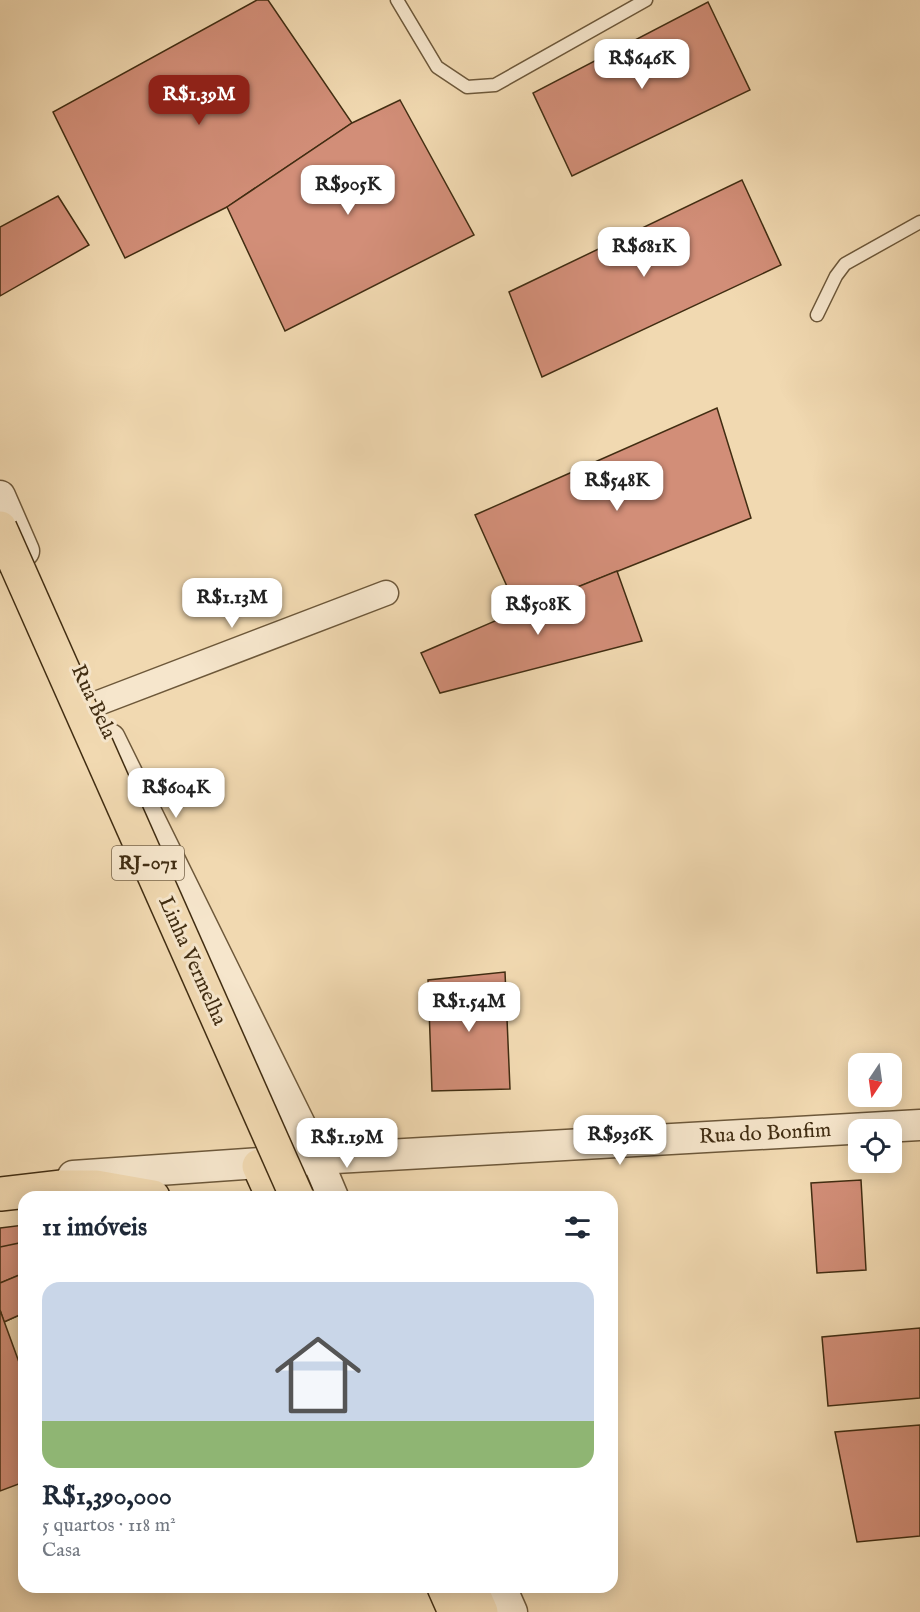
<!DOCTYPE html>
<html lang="pt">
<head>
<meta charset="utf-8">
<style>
	body { margin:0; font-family:"IM FELL English",serif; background:#f2f2f3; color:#1f2937; height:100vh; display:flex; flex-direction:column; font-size:22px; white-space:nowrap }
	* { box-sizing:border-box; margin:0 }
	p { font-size:20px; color:#747a83 }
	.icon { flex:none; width:33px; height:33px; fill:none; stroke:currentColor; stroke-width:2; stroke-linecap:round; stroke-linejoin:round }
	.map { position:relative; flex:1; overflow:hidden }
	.side { position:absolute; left:18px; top:1191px; width:600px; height:402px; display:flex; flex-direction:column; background:#fff; border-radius:18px; box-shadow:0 3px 15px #0003 }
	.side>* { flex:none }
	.needle { width:39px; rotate:193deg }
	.fabs { position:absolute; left:848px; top:1053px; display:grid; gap:12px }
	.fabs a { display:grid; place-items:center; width:54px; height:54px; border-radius:12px; background:#fff; box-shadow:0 3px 15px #0003; font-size:30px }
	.price { position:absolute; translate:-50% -51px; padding:0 14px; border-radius:12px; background:#fff; color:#222; font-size:20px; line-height:39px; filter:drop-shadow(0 2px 3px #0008) }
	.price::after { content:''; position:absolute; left:50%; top:36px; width:18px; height:14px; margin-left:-9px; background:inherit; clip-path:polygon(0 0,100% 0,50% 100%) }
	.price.current { background:#8f2418; color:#fff }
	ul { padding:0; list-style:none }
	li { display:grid; align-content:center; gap:12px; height:318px; padding:0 24px }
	li span { display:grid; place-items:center; height:186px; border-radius:18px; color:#555 }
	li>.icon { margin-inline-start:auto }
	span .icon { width:108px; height:108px; fill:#fffc; stroke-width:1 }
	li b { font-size:26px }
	h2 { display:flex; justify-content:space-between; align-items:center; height:72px; padding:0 24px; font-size:26px }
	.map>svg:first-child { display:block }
	.building { fill:#d28e78; stroke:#412d12; stroke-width:1.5 }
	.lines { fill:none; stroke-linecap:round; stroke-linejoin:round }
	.service-casing { stroke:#6d583a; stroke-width:15 }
	.minor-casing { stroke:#6d583a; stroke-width:27 }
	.tertiary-casing { stroke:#6d583a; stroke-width:33 }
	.motorway-casing { stroke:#412d12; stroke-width:36 }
	.service { stroke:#f6e6cc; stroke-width:12 }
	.minor { stroke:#f6e6cc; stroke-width:24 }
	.tertiary { stroke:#f6e6cc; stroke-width:30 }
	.motorway { stroke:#f1d9b1; stroke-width:33 }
	.motorway-bridge-casing { stroke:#412d12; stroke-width:36; stroke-linecap:butt }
	.motorway-bridge { stroke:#f1d9b1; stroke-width:33 }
	.labels { text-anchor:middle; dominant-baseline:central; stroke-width:6; stroke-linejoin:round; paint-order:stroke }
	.shield { fill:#f6e6cc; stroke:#77644a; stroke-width:1.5 }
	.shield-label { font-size:20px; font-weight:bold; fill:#412d12 }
	.street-label { font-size:21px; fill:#412d12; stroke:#f6e6cc }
</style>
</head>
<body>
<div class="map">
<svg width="920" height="1612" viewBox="0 0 920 1612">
	<rect width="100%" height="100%" fill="#f1d9b1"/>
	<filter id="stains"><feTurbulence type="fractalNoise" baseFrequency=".00333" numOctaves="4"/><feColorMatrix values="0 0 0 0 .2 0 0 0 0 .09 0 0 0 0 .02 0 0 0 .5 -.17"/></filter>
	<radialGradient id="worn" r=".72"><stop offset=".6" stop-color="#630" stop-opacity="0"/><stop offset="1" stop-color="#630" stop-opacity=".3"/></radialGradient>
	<g class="building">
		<path d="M 257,0 L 268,0 L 352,123 L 227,207 L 125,258 L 53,112 Z"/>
		<path d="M 708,2 L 750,90 L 572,176 L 533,93 Z"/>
		<path d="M 400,100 L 474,235 L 285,331 L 227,207 L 352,123 Z"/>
		<path d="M 742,180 L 781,265 L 542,377 L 509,292 Z"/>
		<path d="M 58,196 L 89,245 L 0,296 L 0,227 Z"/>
		<path d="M 717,408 L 751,518 L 518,611 L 475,515 Z"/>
		<path d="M 617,571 L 642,641 L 440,693 L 421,653 L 518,611 Z"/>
		<path d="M 505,972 L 510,1089 L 432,1091 L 428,980 Z"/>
		<path d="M 861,1180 L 866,1270 L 817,1273 L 811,1183 Z"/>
		<path d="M 24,1225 L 24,1313 L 4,1322 L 0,1310 L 0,1228 Z"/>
		<path d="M 24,1242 L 24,1273 L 0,1283 L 0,1247 Z"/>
		<path d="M 24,1273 L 24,1313 L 4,1322 L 0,1310 L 0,1283 Z"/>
		<path d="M 0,1310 L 24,1376 L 24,1482 L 0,1491 Z"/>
		<path d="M 920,1328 L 920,1398 L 828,1406 L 822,1337 Z"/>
		<path d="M 920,1425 L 920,1536 L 857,1542 L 835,1432 Z"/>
	</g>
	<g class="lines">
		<g class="service-casing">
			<g id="service">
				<path d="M 397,0 L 437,67 L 467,87 L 495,85 L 646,0"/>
				<path d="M 817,315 L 836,276 L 845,264 L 920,222"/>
			</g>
		</g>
		<g class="minor-casing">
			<path id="minor" d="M 93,705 L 386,593"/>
		</g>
		<g class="tertiary-casing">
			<g id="tertiary">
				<path d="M 0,496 L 24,551"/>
				<path d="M 110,739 L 317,1159 L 333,1197"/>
				<path d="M 73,1176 L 317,1159 L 920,1125"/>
				<path d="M 501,1587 L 512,1612"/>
			</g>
		</g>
		<g class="motorway-casing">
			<g id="motorway">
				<path d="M 259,1166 L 273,1197"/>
				<path d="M 0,1194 L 62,1187 L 96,1187 L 153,1197"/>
				<path d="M 444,1587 L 455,1612"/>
				<path d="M 470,1587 L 481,1612"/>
			</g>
		</g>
		<use href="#service" class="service"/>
		<use href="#minor" class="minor"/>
		<use href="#tertiary" class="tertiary"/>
		<use href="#motorway" class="motorway"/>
		<g class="motorway-bridge-casing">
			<path id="motorway-bridge" d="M 0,528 L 297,1197"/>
		</g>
		<use href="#motorway-bridge" class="motorway-bridge"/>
	</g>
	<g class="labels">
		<rect class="shield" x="112" y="846" width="72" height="34" rx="4.5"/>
		<g class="shield-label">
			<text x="148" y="863">RJ-071</text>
		</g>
		<g class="street-label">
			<text transform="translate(93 702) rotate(65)">Rua Bela</text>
			<text transform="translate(192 961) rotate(66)">Linha Vermelha</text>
			<text transform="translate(765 1134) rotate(-3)">Rua do Bonfim</text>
		</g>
	</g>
	<rect width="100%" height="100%" filter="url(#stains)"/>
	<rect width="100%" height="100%" fill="url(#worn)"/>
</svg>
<div class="fabs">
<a><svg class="needle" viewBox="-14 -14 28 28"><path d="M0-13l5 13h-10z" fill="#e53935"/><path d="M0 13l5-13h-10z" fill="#747a83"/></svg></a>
<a><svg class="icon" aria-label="locate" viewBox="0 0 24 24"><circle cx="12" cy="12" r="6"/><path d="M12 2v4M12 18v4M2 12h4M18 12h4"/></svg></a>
</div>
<b class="price" style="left:642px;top:90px">R$646K</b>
<b class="price current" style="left:199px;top:126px">R$1.39M</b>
<b class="price" style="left:348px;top:216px">R$905K</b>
<b class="price" style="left:644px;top:278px">R$681K</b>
<b class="price" style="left:617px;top:512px">R$548K</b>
<b class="price" style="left:232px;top:629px">R$1.13M</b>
<b class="price" style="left:538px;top:636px">R$508K</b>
<b class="price" style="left:176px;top:819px">R$604K</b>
<b class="price" style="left:469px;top:1033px">R$1.54M</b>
<b class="price" style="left:620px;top:1166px">R$936K</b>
<b class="price" style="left:347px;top:1169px">R$1.19M</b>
<section class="side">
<h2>11 imóveis<svg class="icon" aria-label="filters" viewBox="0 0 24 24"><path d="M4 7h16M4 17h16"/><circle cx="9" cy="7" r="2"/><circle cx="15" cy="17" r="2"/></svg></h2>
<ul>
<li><span style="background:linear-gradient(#c9d6e8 75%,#8fb573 0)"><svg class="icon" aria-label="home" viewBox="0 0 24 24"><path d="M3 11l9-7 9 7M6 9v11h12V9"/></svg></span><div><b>R$1,390,000</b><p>5 quartos · 118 m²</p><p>Casa</p></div></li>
</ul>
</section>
</div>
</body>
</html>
